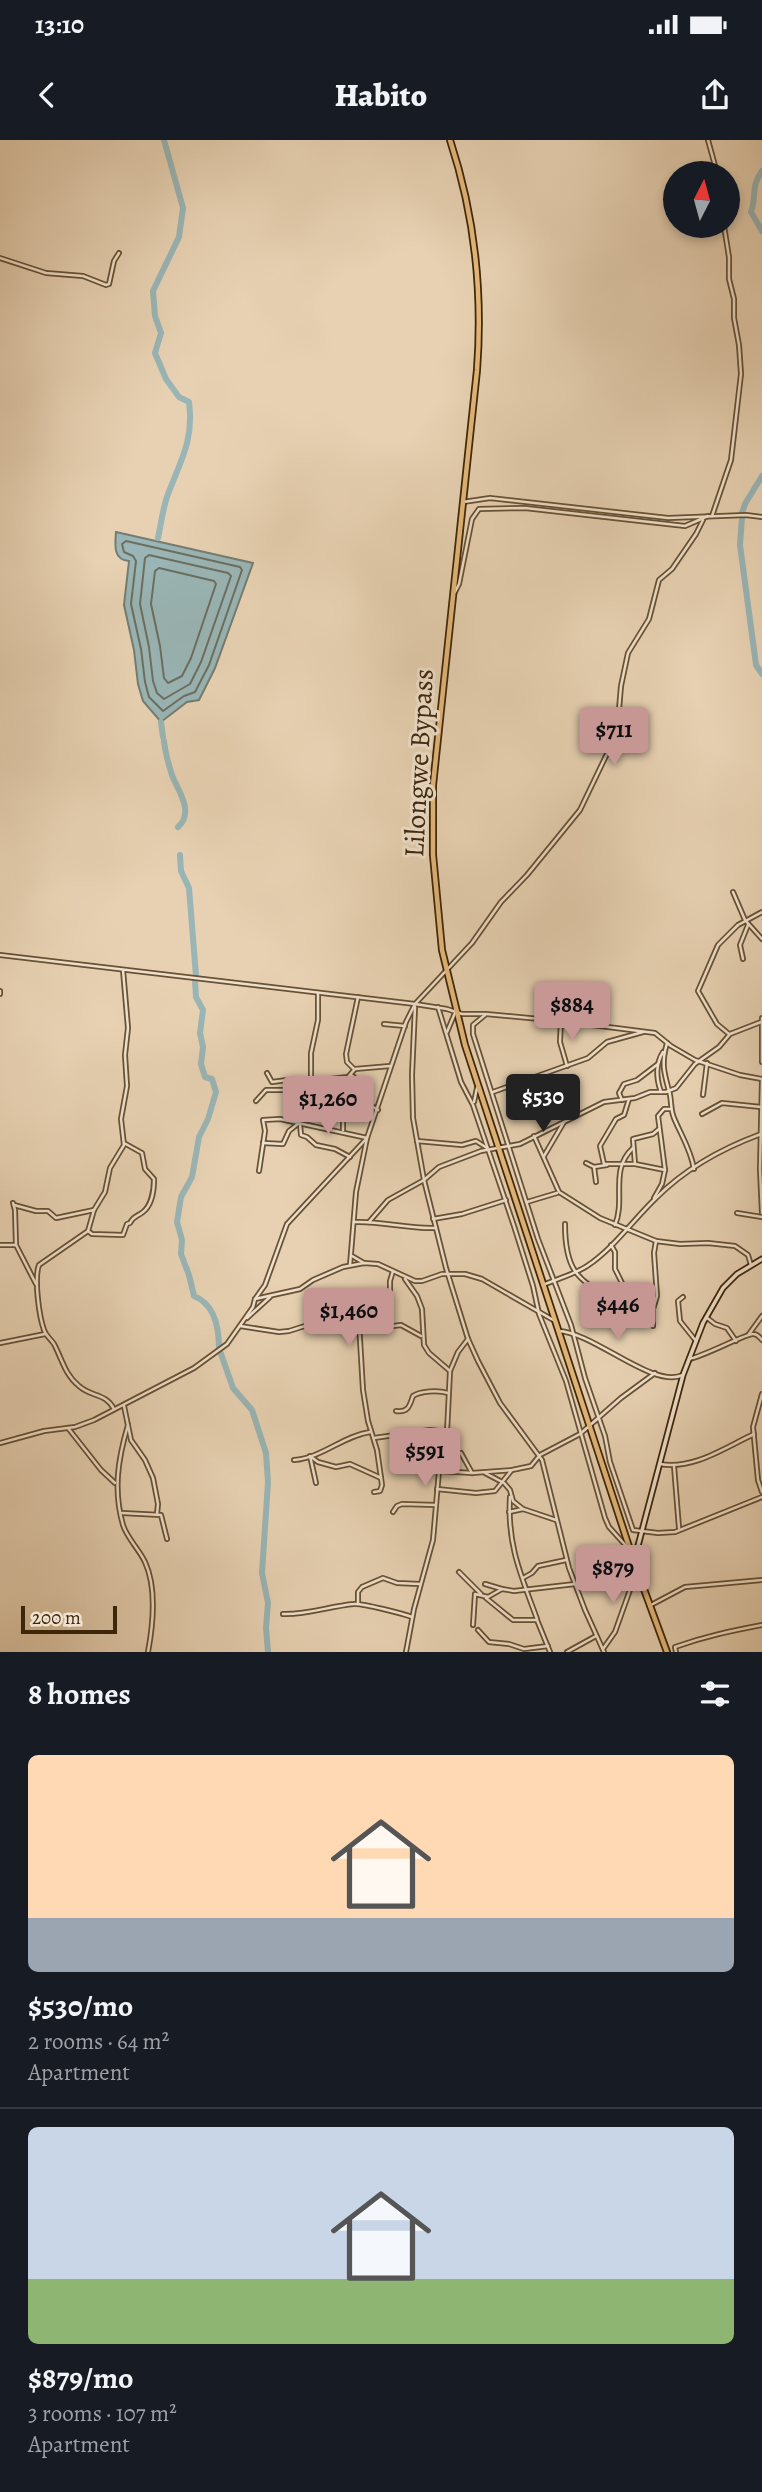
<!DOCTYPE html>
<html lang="en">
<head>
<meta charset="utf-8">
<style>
	body { margin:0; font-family:Alegreya,serif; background:#242831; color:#f1f3f6; height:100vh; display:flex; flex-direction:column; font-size:26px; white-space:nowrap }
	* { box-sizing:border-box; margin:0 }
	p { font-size:23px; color:#9ea1a6 }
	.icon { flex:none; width:38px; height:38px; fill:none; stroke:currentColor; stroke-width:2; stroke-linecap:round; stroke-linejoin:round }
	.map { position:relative; height:1512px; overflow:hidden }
	.drawer { display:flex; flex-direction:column; background:#171b24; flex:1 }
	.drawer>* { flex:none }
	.needle { width:46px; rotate:6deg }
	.buttons { position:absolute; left:663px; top:21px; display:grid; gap:14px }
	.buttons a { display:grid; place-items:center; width:77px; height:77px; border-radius:50%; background:#171b24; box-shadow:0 4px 10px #0003; font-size:35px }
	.scale { position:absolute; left:21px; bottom:18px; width:96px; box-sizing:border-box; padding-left:7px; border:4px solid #3e260a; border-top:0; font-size:19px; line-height:24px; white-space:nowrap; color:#3e260a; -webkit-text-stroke:5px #efe1cd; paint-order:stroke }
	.price { position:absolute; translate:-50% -60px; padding:0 16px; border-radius:7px; background:#c59692; color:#111; font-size:23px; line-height:46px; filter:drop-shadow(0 2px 4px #0008) }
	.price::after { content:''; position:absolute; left:50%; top:42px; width:21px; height:16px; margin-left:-10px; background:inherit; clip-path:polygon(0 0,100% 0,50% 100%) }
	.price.on { background:#222; color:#fff }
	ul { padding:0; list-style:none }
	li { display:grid; align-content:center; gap:14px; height:371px; padding:0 28px }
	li+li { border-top:2px solid #363941 }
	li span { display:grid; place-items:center; height:217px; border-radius:10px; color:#555 }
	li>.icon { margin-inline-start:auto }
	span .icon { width:126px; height:126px; fill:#fffc; stroke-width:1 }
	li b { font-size:30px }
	h2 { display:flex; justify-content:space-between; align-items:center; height:84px; padding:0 28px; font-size:30px }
	.status { display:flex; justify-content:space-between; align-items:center; height:49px; padding:0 35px; background:#171b24; direction:ltr }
	.status svg { height:19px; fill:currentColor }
	header { display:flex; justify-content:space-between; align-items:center; height:91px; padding:0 28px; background:#171b24; font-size:32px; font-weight:800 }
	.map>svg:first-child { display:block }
	.water { fill:#99b5b5; stroke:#757c71; stroke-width:2 }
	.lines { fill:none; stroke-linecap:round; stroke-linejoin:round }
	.shore { stroke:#6c6e60; stroke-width:2 }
	.river { stroke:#99b5b5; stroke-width:6 }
	.street-casing { stroke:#685134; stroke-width:6 }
	.secondary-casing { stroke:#3e260a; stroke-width:7 }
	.primary-casing { stroke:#3e260a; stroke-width:8 }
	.street { stroke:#efe1cd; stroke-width:2.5 }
	.secondary { stroke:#efe1cd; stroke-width:3.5 }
	.primary { stroke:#e4b879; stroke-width:4.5 }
	.labels { text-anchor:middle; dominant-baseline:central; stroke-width:6; stroke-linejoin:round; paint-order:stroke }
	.street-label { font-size:28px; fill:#3e260a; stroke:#efe1cd }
</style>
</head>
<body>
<div class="status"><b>13:10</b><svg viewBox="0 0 49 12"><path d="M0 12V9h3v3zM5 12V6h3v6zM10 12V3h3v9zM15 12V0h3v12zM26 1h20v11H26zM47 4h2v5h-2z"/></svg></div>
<header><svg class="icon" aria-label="back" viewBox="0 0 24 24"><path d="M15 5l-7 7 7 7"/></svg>Habito<svg class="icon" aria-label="share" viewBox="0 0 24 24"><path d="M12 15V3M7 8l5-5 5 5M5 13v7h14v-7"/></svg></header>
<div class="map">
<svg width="762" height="1512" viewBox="0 0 762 1512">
	<rect width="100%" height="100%" fill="#e7d1b2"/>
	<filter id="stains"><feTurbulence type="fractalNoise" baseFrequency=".00286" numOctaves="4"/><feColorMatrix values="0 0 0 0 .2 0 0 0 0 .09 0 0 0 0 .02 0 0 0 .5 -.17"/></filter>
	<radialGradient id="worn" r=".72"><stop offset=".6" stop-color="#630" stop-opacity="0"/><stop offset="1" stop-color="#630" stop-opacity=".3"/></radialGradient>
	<path class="water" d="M 116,392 L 253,423 L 215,528 L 199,560 L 187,562 L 161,582 L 143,561 L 138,544 L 134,510 L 124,465 L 129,421 C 113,420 115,405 116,392 Z"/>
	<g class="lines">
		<g class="shore">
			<path d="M 126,401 L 240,427 L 242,430 L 209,525 L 195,552 L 184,556 L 163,571 L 149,557 L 145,542 L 141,509 L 131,464 L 136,421 L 133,416 L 124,412 L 122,404 Z"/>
			<path d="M 149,415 L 228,433 L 231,436 L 201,522 L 190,544 L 164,559 L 157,553 L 153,541 L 149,507 L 140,464 L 145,418 Z"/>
			<path d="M 159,428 L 214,441 L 216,444 L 191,518 L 182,536 L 168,543 L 164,538 L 160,506 L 151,464 L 155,431 Z"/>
		</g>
		<g class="river">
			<path d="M 762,31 C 750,48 757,55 751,72 L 762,91"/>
			<path d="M 742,373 L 745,364 L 762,336"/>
			<path d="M 742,377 L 740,405 L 756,525 L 762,534"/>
			<path d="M 158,398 C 161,384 163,367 168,354 C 181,320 194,300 189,262 L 179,257 L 166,239 L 155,213 L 161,193 L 155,176 L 153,151 L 179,97 L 183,68 L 164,0"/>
			<path d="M 161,582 L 163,597"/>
			<path d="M 164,601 C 165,611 170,631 174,640 C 181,654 193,674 178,687"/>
			<path d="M 180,715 L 181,731 L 189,748 L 196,836"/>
			<path d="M 195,841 L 196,857 L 203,870 L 200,893 L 203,907 L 201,924 L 205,937 L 212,939 L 216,952 L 208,979 L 199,997 L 192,1037 L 181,1057 L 177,1082 L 182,1100 L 181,1114 L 189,1135 L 194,1156 C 214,1164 219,1187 219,1208"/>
			<path d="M 220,1211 L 233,1248 L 252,1270 L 266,1313 L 268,1342 L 262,1433 L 268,1463 L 266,1488 L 268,1512"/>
		</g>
		<g class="street-casing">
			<g id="street">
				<path d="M 708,0 L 717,33"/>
				<path d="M 0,118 L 46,133 L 83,136 L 106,145 L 109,144 L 114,121 L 119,113"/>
				<path d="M 463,362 L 490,358 L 668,378 L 746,375 L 762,377"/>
				<path d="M 712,376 L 731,320 L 741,234 L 739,205 L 734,178 L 734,159 L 729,139 L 729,117 L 724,86"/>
				<path d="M 455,452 L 459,444 L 472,379 L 479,369 L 525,368 L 685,386 L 708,376"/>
				<path d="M 733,752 L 745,780 L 762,799"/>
				<path d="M 0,815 L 415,864 L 447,869 L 462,874 L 486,874 L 561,881 L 655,893 L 671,906 L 695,920 L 740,935 L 762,939"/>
				<path d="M 743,819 L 740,805 L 748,785"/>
				<path d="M 0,851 L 0,854"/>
				<path d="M 415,867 L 412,935 L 413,978 L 424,1040 L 446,1128 L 468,1199 L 478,1221 L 500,1263 L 542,1320 L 569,1428 L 585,1470 L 604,1512"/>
				<path d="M 438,867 L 461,942 L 473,965 L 514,1086 L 533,1146 L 539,1174 L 566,1241 L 605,1378 L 609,1387 L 628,1408"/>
				<path d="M 485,875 L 473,885 L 473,894 L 538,1099 L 571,1185 L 585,1238 L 605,1296 L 610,1322 L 633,1390 L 658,1393 L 675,1392 L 762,1357"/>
				<path d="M 762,878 L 762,922"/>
				<path d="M 561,881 L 560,902 L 567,926"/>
				<path d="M 384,884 L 405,886"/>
				<path d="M 447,892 L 455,873"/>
				<path d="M 729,894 L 717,884 L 698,851 L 718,805 L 738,785 L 762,772"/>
				<path d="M 667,903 C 661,924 664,932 669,951 C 672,960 670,969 674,978 C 681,995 691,1010 694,1029"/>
				<path d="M 354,929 L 347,922 L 346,914 L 358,857"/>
				<path d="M 267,933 L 272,942 L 287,940 L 299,947 L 307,948"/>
				<path d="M 351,935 L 354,937 L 359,958 L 378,970"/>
				<path d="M 543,936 L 569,979"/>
				<path d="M 339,938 L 343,958 L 343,990"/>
				<path d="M 762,940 L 760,1029 L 762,1073"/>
				<path d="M 493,952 L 588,918 L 607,902 L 643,892"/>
				<path d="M 661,952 C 656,938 655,925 663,912"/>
				<path d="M 703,955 L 707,923"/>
				<path d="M 629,959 L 624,975 L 616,979 L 600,1006 L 604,1024 L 635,1024 L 665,1030"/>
				<path d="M 622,960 L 619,953 L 624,944 L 637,940 L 658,924"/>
				<path d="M 256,961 L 266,950 L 284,950 L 303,942 L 348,937 L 355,929 L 390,926"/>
				<path d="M 474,962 L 477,948"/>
				<path d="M 702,974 L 722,963 L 761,967"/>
				<path d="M 300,984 L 301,995 L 307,997 L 316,1005 L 335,1009 L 350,1017"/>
				<path d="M 534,996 L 559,1052 L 600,1078 L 656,1101 L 680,1104 L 708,1103 L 735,1106 L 748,1115 L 751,1125"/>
				<path d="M 417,1001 L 462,1005 L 476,1001 L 487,1008"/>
				<path d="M 263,1003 L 283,1004 L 289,991 L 299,983 L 305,970 L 307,948 L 311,940 L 311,913 L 318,880 L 318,853"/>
				<path d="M 544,1016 L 564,982"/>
				<path d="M 586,1023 L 594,1027 L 607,1025"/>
				<path d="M 635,1024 L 633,999 L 653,994 L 659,989"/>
				<path d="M 594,1027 L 596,1042"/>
				<path d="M 654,1058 L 662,1044 L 665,1030 L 658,976 L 664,969 L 671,969"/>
				<path d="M 527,1062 L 557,1053"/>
				<path d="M 13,1063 L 15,1070 L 16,1105"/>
				<path d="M 14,1065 L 36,1071 L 48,1071 L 56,1078 L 94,1070"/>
				<path d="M 737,1073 L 762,1077"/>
				<path d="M 433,1079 L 462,1074 L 506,1060"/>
				<path d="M 355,1082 C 382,1081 408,1089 435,1088"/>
				<path d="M 369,1082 L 388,1060 L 424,1040 L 439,1027 L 481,1011 L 520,1004 L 604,962 L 635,958 L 650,952 L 666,952 L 676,948 L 695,924 L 719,907 L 730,894 L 761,882"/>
				<path d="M 565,1084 C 565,1127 575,1141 614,1159 L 612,1170"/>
				<path d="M 615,1085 C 626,1059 609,1030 633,1008"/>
				<path d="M 88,1091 L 92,1094 L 123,1095 L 127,1084 L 130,1083 C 134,1075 137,1077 143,1072 C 152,1065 154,1049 154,1039 L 145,1029 L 142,1013 L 124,1003"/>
				<path d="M 0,1105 L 16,1105 L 36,1144"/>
				<path d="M 611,1105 L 615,1112 L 615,1129 L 633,1165"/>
				<path d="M 352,1116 L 364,1123"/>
				<path d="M 350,1125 L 356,1052 L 367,998 L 406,882 L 415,864 L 472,803 L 501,762 L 527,735 L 580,670 L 617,593 L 621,546 L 628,513 L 649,479 L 659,440 L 672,429 L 696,394 L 703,380"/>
				<path d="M 405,1139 L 417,1156 L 422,1169 L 424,1205 L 429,1213 L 450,1231"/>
				<path d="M 543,1145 C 557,1139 575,1134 587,1126 C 614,1108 633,1080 656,1058 C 685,1029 723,1008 761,994"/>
				<path d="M 683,1157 L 678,1161 L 680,1181 L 696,1201"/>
				<path d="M 255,1159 L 300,1149 L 313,1140 L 343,1127 L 364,1123 L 378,1124 L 415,1141 L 422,1141 L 442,1134 L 465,1134 L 482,1139 L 555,1181"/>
				<path d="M 390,1165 L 390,1141 L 393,1131"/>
				<path d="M 706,1177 L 715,1184 L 727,1188 L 736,1201"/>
				<path d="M 247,1178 L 270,1157"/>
				<path d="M 359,1183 L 378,1188 L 401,1185 L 421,1196"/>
				<path d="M 240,1186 L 279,1192 L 289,1191 L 308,1185 L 323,1176 L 352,1173 L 359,1183 L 363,1250 L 368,1281 L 377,1310 L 382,1345 L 380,1351 L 374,1352"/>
				<path d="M 653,1186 L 653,1169 L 657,1156 L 654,1113 L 656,1101"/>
				<path d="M 558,1191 C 594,1192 652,1249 683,1235"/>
				<path d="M 749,1194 L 762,1176"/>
				<path d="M 0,1203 L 45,1194"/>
				<path d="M 689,1219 C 705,1216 747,1193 753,1194 C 758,1194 759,1197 762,1200"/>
				<path d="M 762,1254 L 753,1287 L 758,1340 L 762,1352"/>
				<path d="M 124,1266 L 131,1300 L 145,1320 L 153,1338 L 158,1364 L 157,1374"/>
				<path d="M 114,1269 C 106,1253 91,1257 79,1246 C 65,1235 62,1219 54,1204 C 51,1199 46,1196 44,1190 C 39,1176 34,1138 39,1125 L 88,1091 L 94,1070 L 105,1052 L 110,1028 L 124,1005 L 121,979 L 127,946 L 125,915 L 128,888 L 123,830"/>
				<path d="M 396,1271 C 409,1273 410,1264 413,1256 C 420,1251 438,1250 448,1253"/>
				<path d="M 128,1285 C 118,1319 113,1350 123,1385 C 127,1398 139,1409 145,1422 C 157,1448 153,1485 148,1512"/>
				<path d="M 68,1288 L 101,1330 L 115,1343"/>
				<path d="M 374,1298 L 430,1290 L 447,1292"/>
				<path d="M 0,1303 L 44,1291 L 75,1287 L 94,1280 L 194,1228 L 227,1204 L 253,1167 L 255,1159 L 265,1145 L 287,1084 L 367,998 L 280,979 L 263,980 L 265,991 L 259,1031"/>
				<path d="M 461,1313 L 472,1333"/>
				<path d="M 294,1320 C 322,1318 343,1296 370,1292"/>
				<path d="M 660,1324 C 693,1330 724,1308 754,1294"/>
				<path d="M 674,1326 L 679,1388"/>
				<path d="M 439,1331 L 472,1333 L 512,1330 L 531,1326 L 540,1315 L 580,1294 L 621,1258 L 655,1233"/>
				<path d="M 485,1333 L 504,1343 L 510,1350 L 513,1361 L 523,1369"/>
				<path d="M 316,1343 L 310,1316 L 318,1322 L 336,1327 L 350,1324 L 381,1338"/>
				<path d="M 437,1349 L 476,1353 L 495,1351 L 511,1331"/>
				<path d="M 510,1357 C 507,1405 521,1435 537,1479"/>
				<path d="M 393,1372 L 397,1366 L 402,1364 L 436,1365"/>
				<path d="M 509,1372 L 523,1369 L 556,1380"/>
				<path d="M 122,1373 L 161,1375 L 167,1399"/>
				<path d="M 459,1432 L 481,1454"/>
				<path d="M 523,1438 L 532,1433 L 538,1426 L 566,1420"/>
				<path d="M 485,1444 L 502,1449"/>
				<path d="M 486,1458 L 513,1480 L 537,1480 L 550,1512"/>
				<path d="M 358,1464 L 358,1452 L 362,1447 L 383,1438 L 397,1443 L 420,1444"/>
				<path d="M 651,1465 L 685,1447 L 762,1440"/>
				<path d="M 283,1474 C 307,1475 330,1466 354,1464 C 362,1463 404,1474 412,1477"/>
				<path d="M 473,1485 L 475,1454 L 488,1457 L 502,1449 L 514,1451 L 575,1444"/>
				<path d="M 478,1490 L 489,1502 L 509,1504 L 524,1509 L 548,1506"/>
				<path d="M 603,1509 L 615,1492 L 636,1433"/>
				<path d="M 406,1512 L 414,1469 L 433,1400 L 439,1331 L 447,1292 L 450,1231 L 458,1212 L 468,1199"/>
				<path d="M 567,1512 L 596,1496"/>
				<path d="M 676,1512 L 675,1507 C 706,1496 731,1491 762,1485"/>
			</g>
		</g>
		<g class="secondary-casing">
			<path id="secondary" d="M 634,1421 L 683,1235 L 703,1183 L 723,1148 L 737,1134 L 762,1119"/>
		</g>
		<g class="primary-casing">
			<path id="primary" d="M 450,0 C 475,76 483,150 477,230 L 433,645 L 433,715 L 442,810 L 465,905 L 634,1422 L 667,1512"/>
		</g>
		<use href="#street" class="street"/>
		<use href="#secondary" class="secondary"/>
		<use href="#primary" class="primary"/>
	</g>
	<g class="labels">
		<g class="street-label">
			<text transform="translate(419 623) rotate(-87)">Lilongwe Bypass</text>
		</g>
	</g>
	<rect width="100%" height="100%" filter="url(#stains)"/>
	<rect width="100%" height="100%" fill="url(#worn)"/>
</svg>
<div class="buttons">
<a><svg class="needle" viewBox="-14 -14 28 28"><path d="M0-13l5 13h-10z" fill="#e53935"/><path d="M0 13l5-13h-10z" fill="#9ea1a6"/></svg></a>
</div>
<div class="scale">200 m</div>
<b class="price" style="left:614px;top:627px">$711</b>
<b class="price" style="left:572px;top:902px">$884</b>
<b class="price on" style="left:543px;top:994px">$530</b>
<b class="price" style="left:328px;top:996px">$1,260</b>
<b class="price" style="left:618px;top:1202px">$446</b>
<b class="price" style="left:349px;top:1208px">$1,460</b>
<b class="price" style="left:425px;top:1348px">$591</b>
<b class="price" style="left:613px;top:1465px">$879</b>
</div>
<section class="drawer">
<h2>8 homes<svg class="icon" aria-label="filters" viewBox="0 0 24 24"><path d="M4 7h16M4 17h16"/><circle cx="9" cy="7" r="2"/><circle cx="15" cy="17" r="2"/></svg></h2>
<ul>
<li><span style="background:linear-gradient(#ffd9b3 75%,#9aa5b1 0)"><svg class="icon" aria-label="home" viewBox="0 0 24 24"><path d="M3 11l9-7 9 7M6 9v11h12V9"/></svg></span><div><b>$530/mo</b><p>2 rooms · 64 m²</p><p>Apartment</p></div></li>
<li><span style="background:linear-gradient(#c9d6e8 70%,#8fb573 0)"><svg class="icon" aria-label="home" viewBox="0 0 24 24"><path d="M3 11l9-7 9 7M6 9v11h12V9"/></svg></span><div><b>$879/mo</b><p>3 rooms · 107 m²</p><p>Apartment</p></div></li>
</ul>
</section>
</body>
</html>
